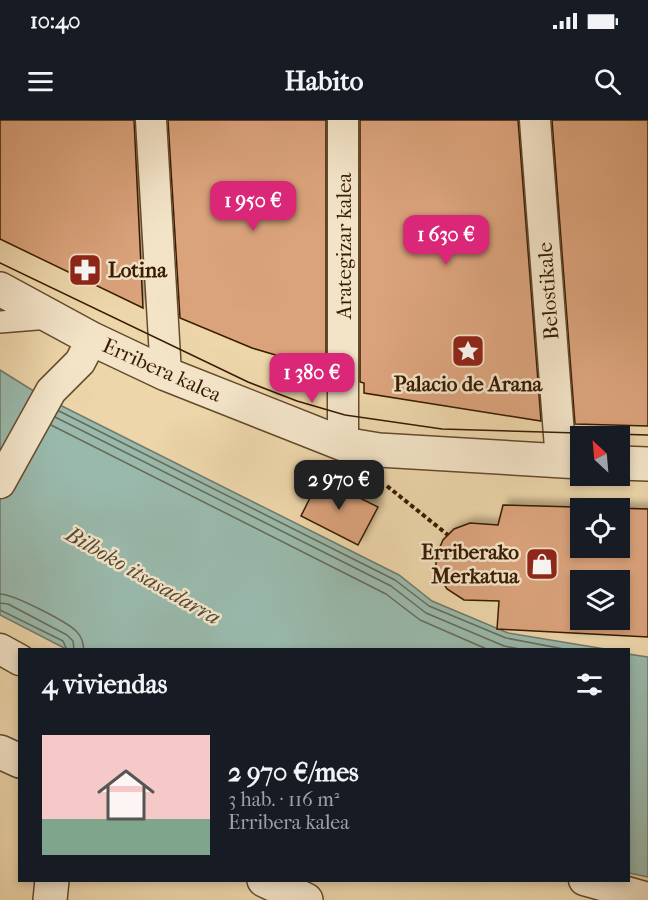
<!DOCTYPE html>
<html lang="es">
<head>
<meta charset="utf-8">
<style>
	body { margin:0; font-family:"IM FELL French Canon",serif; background:#20242c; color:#f1f3f6; height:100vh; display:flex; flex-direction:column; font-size:22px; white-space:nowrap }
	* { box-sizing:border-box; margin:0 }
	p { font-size:20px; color:#9ea1a6 }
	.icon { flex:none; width:33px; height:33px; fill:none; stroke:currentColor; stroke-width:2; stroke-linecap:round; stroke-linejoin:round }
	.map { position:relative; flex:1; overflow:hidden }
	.drawer { position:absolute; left:18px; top:528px; width:612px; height:234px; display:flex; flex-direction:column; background:#171b24; border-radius:0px; box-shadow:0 3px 9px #0003 }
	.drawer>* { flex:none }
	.needle { width:39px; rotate:334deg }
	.controls { position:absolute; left:570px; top:306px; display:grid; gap:12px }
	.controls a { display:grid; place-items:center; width:60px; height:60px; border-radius:0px; background:#171b24; box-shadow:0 3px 9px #0003; font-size:30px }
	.price { position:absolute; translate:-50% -51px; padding:0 14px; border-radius:12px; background:#db2777; color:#fff; font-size:20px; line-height:39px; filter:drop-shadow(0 2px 3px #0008) }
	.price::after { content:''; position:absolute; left:50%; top:36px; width:18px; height:14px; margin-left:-9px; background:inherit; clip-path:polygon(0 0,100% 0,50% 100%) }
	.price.active { background:#222; color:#fff }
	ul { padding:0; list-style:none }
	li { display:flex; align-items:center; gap:18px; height:150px; padding:0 24px }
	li+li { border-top:2px solid #363941 }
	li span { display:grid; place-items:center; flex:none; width:168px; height:120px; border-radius:0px; color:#555 }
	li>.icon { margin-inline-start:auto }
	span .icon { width:72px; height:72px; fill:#fffc; stroke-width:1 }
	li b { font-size:26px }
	h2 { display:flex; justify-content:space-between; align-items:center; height:72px; padding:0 24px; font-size:26px }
	.status { display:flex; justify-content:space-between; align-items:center; height:42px; padding:0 30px; background:#171b24; direction:ltr }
	.status svg { height:16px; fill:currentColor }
	header { display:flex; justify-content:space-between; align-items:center; height:78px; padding:0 24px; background:#171b24; font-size:27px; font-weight:700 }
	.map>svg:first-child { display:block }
	.water { fill:#99b9ac; stroke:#727a68; stroke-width:1.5 }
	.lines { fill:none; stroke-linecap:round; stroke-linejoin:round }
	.shore { stroke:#686a57; stroke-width:1.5 }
	.building { fill:#dba37b; stroke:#381b02; stroke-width:1.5; fill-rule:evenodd; filter:url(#shadow) }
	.service-casing { stroke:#654a2c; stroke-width:24 }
	.pedestrian-casing { stroke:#654a2c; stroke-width:33 }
	.minor-casing { stroke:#654a2c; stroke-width:36 }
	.tertiary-casing { stroke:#654a2c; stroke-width:36 }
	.path { stroke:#381b02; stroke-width:4; stroke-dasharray:4.5 3; stroke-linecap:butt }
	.service { stroke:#f3e4c8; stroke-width:21 }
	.pedestrian { stroke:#f3e4c8; stroke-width:30 }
	.minor { stroke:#f3e4c8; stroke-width:33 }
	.tertiary { stroke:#f3e4c8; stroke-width:33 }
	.tram { stroke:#381b02; stroke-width:1.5 }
	.labels { text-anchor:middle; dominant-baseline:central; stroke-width:5; stroke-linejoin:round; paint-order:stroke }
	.street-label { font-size:21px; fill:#381b02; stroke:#f3e4c8 }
	.poi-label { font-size:21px; font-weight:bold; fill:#381b02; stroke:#f3e4c8; text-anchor:start }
	.water-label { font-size:22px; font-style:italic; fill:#554a35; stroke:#f3e4c8 }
</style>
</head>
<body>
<div class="status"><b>10:40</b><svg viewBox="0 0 49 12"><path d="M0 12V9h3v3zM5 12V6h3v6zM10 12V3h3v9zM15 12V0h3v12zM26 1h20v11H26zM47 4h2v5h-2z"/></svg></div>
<header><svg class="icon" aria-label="menu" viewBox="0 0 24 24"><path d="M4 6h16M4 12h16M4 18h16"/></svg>Habito<svg class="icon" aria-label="search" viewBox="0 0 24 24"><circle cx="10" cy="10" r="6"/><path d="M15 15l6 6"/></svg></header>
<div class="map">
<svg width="648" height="780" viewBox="0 0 648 780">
	<defs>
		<filter id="shadow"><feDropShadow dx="5.5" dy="-5.5" stdDeviation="3" flood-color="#0004"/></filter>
	</defs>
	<rect width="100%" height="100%" fill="#edd6aa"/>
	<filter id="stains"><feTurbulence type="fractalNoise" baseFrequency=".00333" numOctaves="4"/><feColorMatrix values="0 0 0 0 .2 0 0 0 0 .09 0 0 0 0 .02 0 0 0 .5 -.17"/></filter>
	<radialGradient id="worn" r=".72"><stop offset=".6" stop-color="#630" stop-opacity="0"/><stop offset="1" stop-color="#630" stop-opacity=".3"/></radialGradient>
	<g class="water">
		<path d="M 0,250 L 40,275 L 399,455 L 432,481 L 508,513 L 605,529 L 66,529 L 0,495 Z"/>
		<path d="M 628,534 L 648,537 L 648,757 L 629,753 Z"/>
	</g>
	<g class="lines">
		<g class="shore">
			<path d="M 59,291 L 395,460 L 429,486 L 506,518 L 569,530"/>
			<path d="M 55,297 L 391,466 L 426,493 L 504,526 L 525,530"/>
			<path d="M 51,305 L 386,474 L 420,500 L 489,530"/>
			<path d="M 0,474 C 13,474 68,502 77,512 C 82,517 83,523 84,530"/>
			<path d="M 0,483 L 8,484 L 67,515 L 73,521 L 74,530"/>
			<path d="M 0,490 L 63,521 L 67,530"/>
		</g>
	</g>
	<g class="building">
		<path d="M 0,0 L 134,0 L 143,188 L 0,119 Z"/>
		<path d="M 168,0 L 326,0 L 326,250 L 252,228 L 180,198 Z"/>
		<path d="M 360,0 L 518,0 L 541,301 L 364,273 L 364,263 L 360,262 Z"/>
		<path d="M 552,0 L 648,0 L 648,306 L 575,304 Z"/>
		<path d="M 320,358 L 378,387 L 358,425 L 301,396 Z"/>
		<path d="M 503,385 L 648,389 L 648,517 L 497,509 L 499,481 L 464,480 L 447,469 L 436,452 L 436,436 L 443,420 L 454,409 L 470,403 L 498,405 ZM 580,388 L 620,388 L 620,428 L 580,428 ZM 580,460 L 620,460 L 620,500 L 580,500 Z"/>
	</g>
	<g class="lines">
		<g class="service-casing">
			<path id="service" d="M 0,202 L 49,198"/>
		</g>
		<g class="pedestrian-casing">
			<g id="pedestrian">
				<path d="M 151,0 L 166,254"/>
				<path d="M 535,0 L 561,341"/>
				<path d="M 343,324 L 343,0"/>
				<path d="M 0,363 L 51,271 L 80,242 L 92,219"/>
				<path d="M 0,529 L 20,540"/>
				<path d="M 584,760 L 648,778"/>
			</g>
		</g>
		<g class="minor-casing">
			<g id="minor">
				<path d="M 0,632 L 20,641"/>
				<path d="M 264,760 L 306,780"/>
				<path d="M 50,780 L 52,760"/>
			</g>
		</g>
		<g class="tertiary-casing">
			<g id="tertiary">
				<path d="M 0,169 L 92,219 L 166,254 L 343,324 L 379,330 L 580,342"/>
				<path d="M 620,343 L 648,344"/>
			</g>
		</g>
		<path class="path" d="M 387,366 L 448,415"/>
		<use href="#service" class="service"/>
		<use href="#pedestrian" class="pedestrian"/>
		<use href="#minor" class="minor"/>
		<use href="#tertiary" class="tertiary"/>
		<path class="tram" d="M 0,143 L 248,262 L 297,281 L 345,295 L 442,309 L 648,315"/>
	</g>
	<defs>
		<g id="pharmacy-square" transform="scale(1.725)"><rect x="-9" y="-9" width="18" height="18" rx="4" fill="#8f2418" stroke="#f3e4c8"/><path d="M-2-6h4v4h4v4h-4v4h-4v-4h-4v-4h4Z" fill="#fff"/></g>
		<g id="sight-square" transform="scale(1.725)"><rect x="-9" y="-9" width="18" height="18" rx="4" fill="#8f2418" stroke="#f3e4c8"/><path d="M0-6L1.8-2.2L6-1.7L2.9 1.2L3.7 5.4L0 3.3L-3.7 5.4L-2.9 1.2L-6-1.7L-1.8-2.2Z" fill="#fff"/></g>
		<g id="shop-square" transform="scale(1.725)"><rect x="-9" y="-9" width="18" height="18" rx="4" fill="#8f2418" stroke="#f3e4c8"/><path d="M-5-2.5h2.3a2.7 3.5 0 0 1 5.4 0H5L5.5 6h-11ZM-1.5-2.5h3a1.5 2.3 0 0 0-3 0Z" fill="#fff"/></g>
	</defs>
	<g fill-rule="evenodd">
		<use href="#pharmacy-square" x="85" y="150"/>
		<use href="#sight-square" x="468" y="231"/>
		<use href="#shop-square" x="542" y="444"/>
	</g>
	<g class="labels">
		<g class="street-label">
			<text transform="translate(344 126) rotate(-90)">Arategizar kalea</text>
			<text transform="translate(548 171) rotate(-94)">Belostikale</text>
			<text transform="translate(162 250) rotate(24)">Erribera kalea</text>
		</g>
		<g class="poi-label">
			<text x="108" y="150">Lotina</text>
			<text x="468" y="264" text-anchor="middle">Palacio de Arana</text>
			<text x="519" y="432" text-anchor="end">Erriberako<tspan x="519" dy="24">Merkatua</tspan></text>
		</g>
		<g class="water-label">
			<text transform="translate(143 456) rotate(30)">Bilboko itsasadarra</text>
		</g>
	</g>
	<rect width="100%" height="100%" filter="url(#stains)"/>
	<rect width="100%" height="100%" fill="url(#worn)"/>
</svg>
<div class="controls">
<a><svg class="needle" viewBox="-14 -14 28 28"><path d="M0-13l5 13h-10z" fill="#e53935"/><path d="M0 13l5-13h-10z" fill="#9ea1a6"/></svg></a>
<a><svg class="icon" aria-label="locate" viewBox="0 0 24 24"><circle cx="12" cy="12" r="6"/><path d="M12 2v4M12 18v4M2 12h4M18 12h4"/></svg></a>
<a><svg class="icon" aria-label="layers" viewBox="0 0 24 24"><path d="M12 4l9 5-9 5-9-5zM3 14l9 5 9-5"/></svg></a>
</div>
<b class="price" style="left:253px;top:112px">1 950 €</b>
<b class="price" style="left:446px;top:146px">1 630 €</b>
<b class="price" style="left:312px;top:284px">1 380 €</b>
<b class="price active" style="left:339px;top:391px">2 970 €</b>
<section class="drawer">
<h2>4 viviendas<svg class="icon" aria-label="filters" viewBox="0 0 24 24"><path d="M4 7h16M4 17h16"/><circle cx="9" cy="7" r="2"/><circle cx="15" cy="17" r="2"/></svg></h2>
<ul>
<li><span style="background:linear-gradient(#f6c9c9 70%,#7fa58c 0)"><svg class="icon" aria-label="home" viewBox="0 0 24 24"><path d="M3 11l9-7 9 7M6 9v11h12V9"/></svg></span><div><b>2 970 €/mes</b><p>3 hab. · 116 m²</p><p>Erribera kalea</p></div></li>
</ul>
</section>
</div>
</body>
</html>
